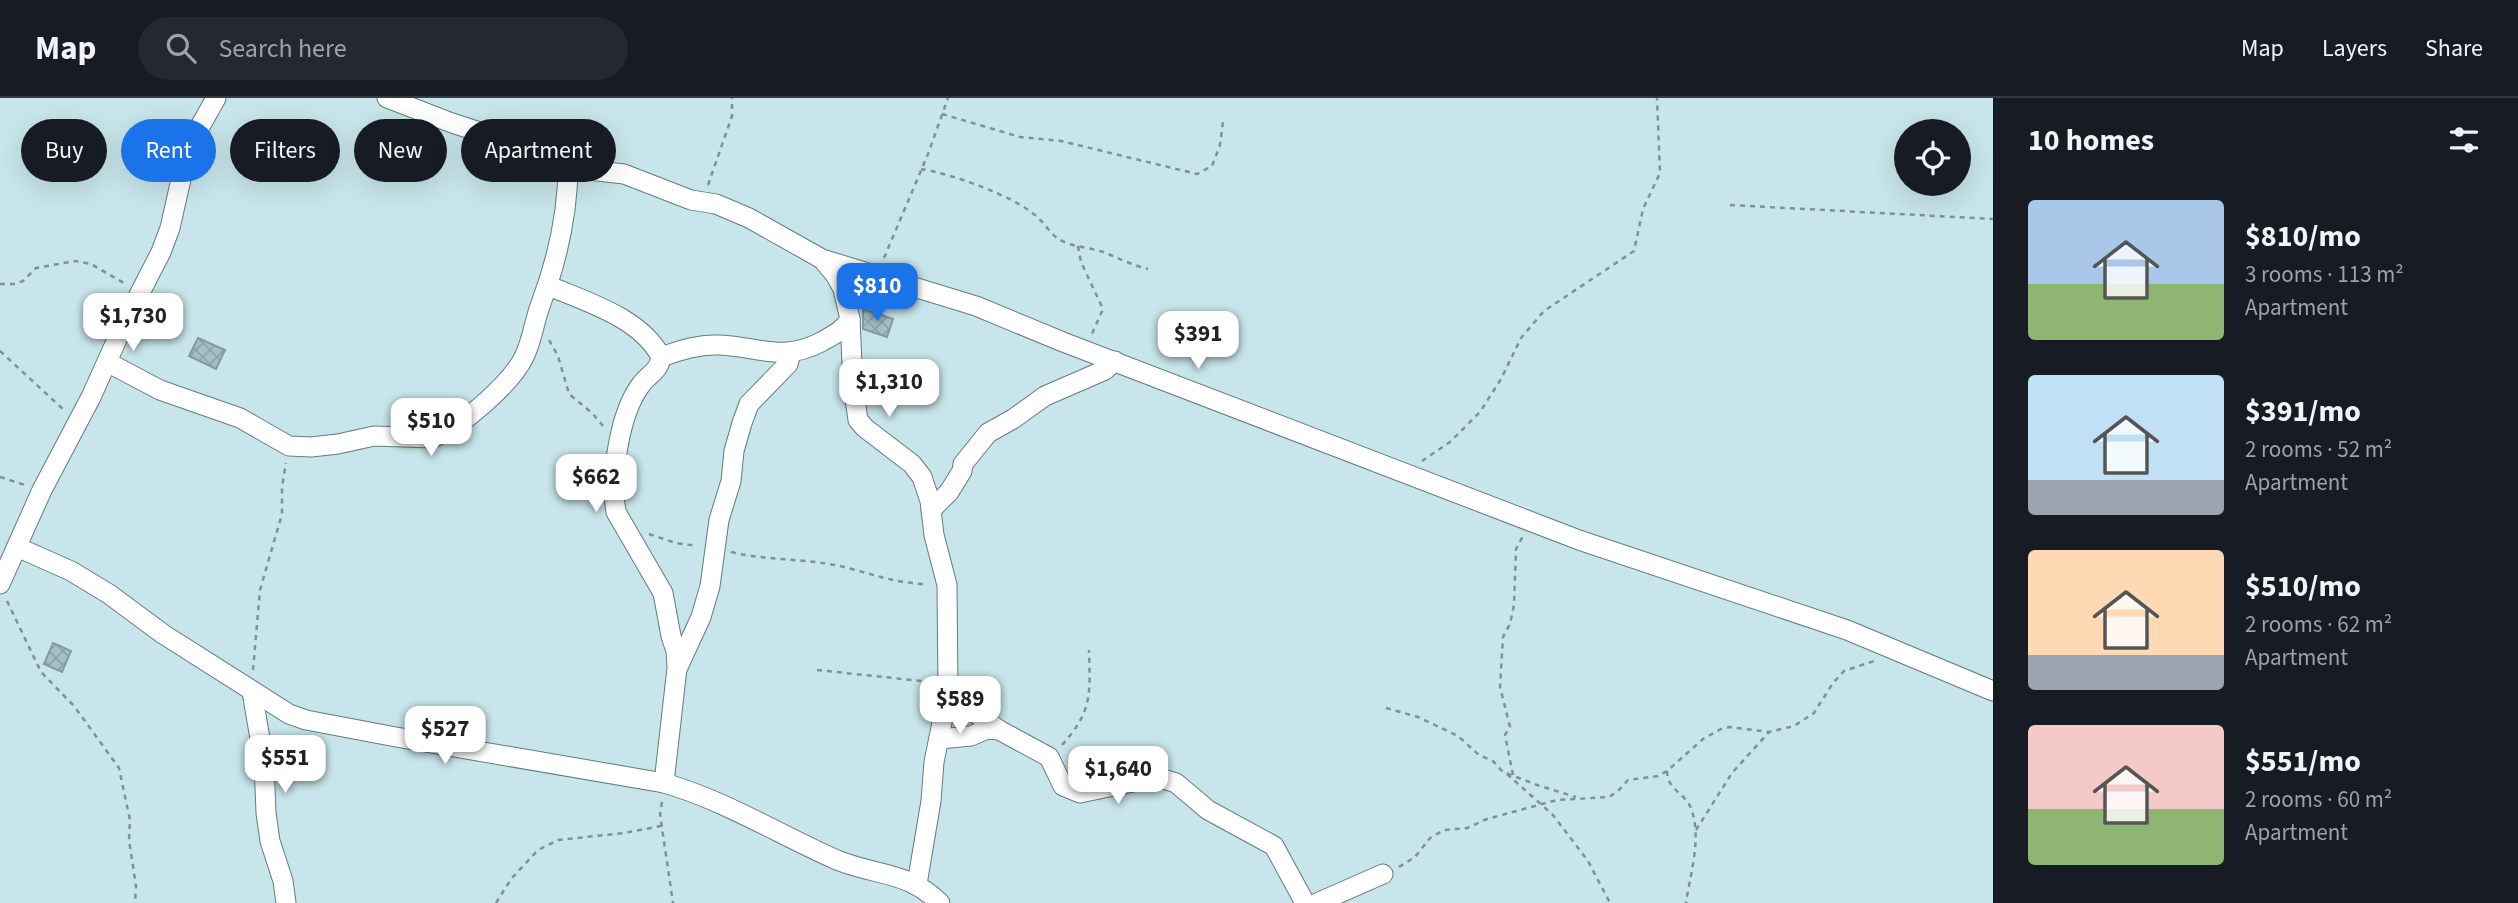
<!DOCTYPE html>
<html lang="en">
<head>
<meta charset="utf-8">
<style>
	body { margin:0; font-family:"Source Sans 3",sans-serif; background:#242831; color:#f1f3f6; height:100vh; display:flex; flex-direction:column; font-size:26px; white-space:nowrap }
	* { box-sizing:border-box; margin:0 }
	p { font-size:23px; color:#9ea1a6 }
	.icon { flex:none; width:38px; height:38px; fill:none; stroke:currentColor; stroke-width:2; stroke-linecap:round; stroke-linejoin:round }
	.map { position:relative; flex:1; overflow:hidden }
	.drawer { display:flex; flex-direction:column; background:#171b24; width:525px }
	.drawer>* { flex:none }
	.hud { position:absolute; left:21px; top:21px; width:665px; height:63px; display:flex; gap:14px }
	.buttons { position:absolute; left:1894px; top:21px; display:grid; gap:14px }
	.buttons a { display:grid; place-items:center; width:77px; height:77px; border-radius:50%; background:#171b24; box-shadow:0 7px 28px #0002; font-size:35px }
	.price { position:absolute; translate:-50% -60px; padding:0 16px; border-radius:14px; background:#fff; color:#222; font-size:23px; line-height:46px; filter:drop-shadow(0 2px 4px #0008) }
	.price::after { content:''; position:absolute; left:50%; top:42px; width:21px; height:16px; margin-left:-10px; background:inherit; clip-path:polygon(0 0,100% 0,50% 100%) }
	.price.active { background:#1a73e8; color:#fff }
	ul { padding:0; list-style:none }
	li { display:flex; align-items:center; gap:21px; height:175px; padding:0 35px }
	li span { display:grid; place-items:center; flex:none; width:196px; height:140px; border-radius:7px; color:#555 }
	li>.icon { margin-inline-start:auto }
	span .icon { width:84px; height:84px; fill:#fffc; stroke-width:1 }
	li b { font-size:30px }
	h2 { display:flex; justify-content:space-between; align-items:center; height:84px; padding:0 35px; font-size:30px }
	.tag { padding:0 24px; border-radius:32px; background:#171b24; box-shadow:0 7px 28px #0002; font-size:24px; line-height:63px }
	.tag.active { background:#1a73e8; color:#fff }
	header { display:flex; align-items:center; gap:42px; box-sizing:border-box; height:98px; padding:0 35px; background:#171b24; border-bottom:2px solid #363941 }
	header strong { font-size:33px }
	nav { display:flex; gap:38px; margin-inline-start:auto; font-size:24px }
	.search { width:490px; height:63px; background:#242831; display:flex; align-items:center; gap:18px; box-sizing:border-box; padding:0 24px; border-radius:38px; color:#9ea1a6; font-size:26px }
	main { display:flex; flex:1; min-height:0 }
	.map>svg:first-child { display:block }
	.building { fill:url(#building-cross-hatch); stroke:#819ca1; stroke-width:2 }
	.lines { fill:none; stroke-linecap:round; stroke-linejoin:round }
	.street-casing { stroke:#627c81; stroke-width:21 }
	.path { stroke:#7c9295; stroke-width:2.5; stroke-dasharray:5 5; stroke-linecap:butt }
	.street { stroke:#fff; stroke-width:19 }
</style>
</head>
<body>
<header>
<strong>Map</strong>
<div class="search"><svg class="icon" aria-label="search" viewBox="0 0 24 24"><circle cx="10" cy="10" r="6"/><path d="M15 15l6 6"/></svg>Search here</div>
<nav><a>Map</a><a>Layers</a><a>Share</a></nav>
</header>
<main>
<div class="map">
<svg width="1993" height="805" viewBox="0 0 1993 805">
	<defs>
		<pattern id="building-cross-hatch" width="8" height="8" patternUnits="userSpaceOnUse" patternTransform="scale(1.75)"><rect width="8" height="8" fill="#a4c0c5"/><path d="M0 0l8 8M0 8l8-8" fill="none" stroke="#8ca5a9"/></pattern>
	</defs>
	<rect width="100%" height="100%" fill="#c7e5ea"/>
	<g class="building">
		<path d="M 863,211 L 893,221 L 887,239 L 863,231 Z"/>
		<path d="M 198,240 L 225,252 L 216,271 L 189,258 Z"/>
		<path d="M 53,545 L 71,553 L 62,574 L 44,566 Z"/>
	</g>
	<g class="lines">
		<g class="street-casing">
			<g id="street">
				<path d="M 387,0 L 452,25 L 538,53 L 568,67 L 589,72 L 624,76 L 691,102 L 716,106 L 749,120 L 822,161 L 976,208 L 1063,244 L 1579,442 L 1847,532 L 1993,593"/>
				<path d="M 823,162 L 836,178 L 843,191 L 850,221 L 853,287 L 858,322 L 865,330 L 912,366 L 922,379 L 930,403 L 934,437 L 947,487 L 948,595 L 934,664 L 931,703 L 917,786"/>
				<path d="M 549,188 C 587,204 641,220 661,259 C 659,274 648,276 640,288 C 619,317 610,380 616,414 L 663,495 L 671,538 L 676,553 L 677,570 L 664,685"/>
				<path d="M 661,259 C 681,252 699,246 720,247 C 759,249 783,264 821,244 C 833,237 843,233 850,221"/>
				<path d="M 107,264 L 160,292 L 240,320 L 289,348 L 311,349 L 338,346 L 374,338 L 432,340 C 460,330 511,286 524,259 C 532,243 534,225 540,208 C 557,163 568,115 568,67"/>
				<path d="M 931,412 L 949,394 L 962,373 L 963,366 L 988,335 L 1013,321 L 1045,298 L 1105,272 L 1115,263"/>
				<path d="M 17,449 L 71,473 L 109,496 L 163,536 L 289,616 L 306,622 L 396,639 L 664,685 C 724,702 780,737 837,762 C 876,778 908,773 940,805"/>
				<path d="M 0,486 L 42,392 L 91,299 L 123,228 L 161,154 L 170,130 L 188,50 L 216,0"/>
				<path d="M 678,569 L 701,519 L 710,488 L 719,422 L 731,383 L 734,353 L 742,325 L 749,306 L 788,266 L 791,255"/>
				<path d="M 252,594 L 264,664 L 266,715 L 270,743 L 283,783 L 286,805"/>
				<path d="M 948,595 L 999,632 L 1049,659 L 1063,688 L 1080,695 L 1157,679 L 1176,685 L 1208,712 L 1274,748 L 1305,805"/>
				<path d="M 939,641 L 971,638 L 987,631 L 999,632"/>
				<path d="M 1317,805 L 1383,776"/>
			</g>
		</g>
		<g class="path">
			<path d="M 942,16 L 1020,39 L 1061,43 L 1197,76 L 1212,68 L 1220,47 L 1223,23"/>
			<path d="M 921,71 C 952,76 1011,97 1035,117 C 1043,123 1049,134 1057,140 C 1070,149 1088,149 1103,154 C 1118,160 1132,167 1148,171"/>
			<path d="M 708,87 L 732,18 L 732,0"/>
			<path d="M 1730,107 L 1993,121"/>
			<path d="M 1078,148 L 1081,164 L 1103,211 L 1091,238"/>
			<path d="M 884,160 L 928,56 L 948,0"/>
			<path d="M 0,186 L 14,186 L 23,183 L 36,170 L 75,163 L 91,166 L 124,185"/>
			<path d="M 549,242 L 558,258 L 569,296 L 592,315 L 603,328"/>
			<path d="M 0,253 L 65,313"/>
			<path d="M 1422,363 L 1450,344 L 1480,314 L 1501,281 L 1521,240 L 1544,213 L 1634,153 L 1643,111 L 1660,75 L 1657,0"/>
			<path d="M 0,379 L 25,387"/>
			<path d="M 649,436 L 676,445 L 697,448"/>
			<path d="M 731,454 C 768,463 807,460 844,469 C 872,476 898,486 928,486"/>
			<path d="M 7,503 L 41,574 L 74,608 L 119,670 L 130,722 L 129,742 L 136,788 L 135,805"/>
			<path d="M 253,572 L 260,492 L 282,416 L 282,389 L 286,365"/>
			<path d="M 817,572 L 931,584"/>
			<path d="M 1386,610 L 1418,619 L 1458,638 L 1479,657 L 1493,663 L 1503,674 L 1540,688 L 1576,699"/>
			<path d="M 1062,647 C 1093,613 1090,595 1089,552"/>
			<path d="M 1667,673 C 1667,691 1683,694 1690,708 C 1703,737 1690,776 1686,805"/>
			<path d="M 1507,676 L 1553,717 L 1588,763 L 1610,805"/>
			<path d="M 1513,677 L 1505,637 L 1510,629 L 1500,589 L 1503,539 L 1510,526 L 1514,507 L 1516,451 L 1523,438"/>
			<path d="M 662,704 L 660,716 L 673,805"/>
			<path d="M 1696,732 L 1732,675 L 1769,634"/>
			<path d="M 1399,769 L 1415,759 L 1430,740 L 1444,732 L 1467,730 L 1487,721 L 1557,702 L 1609,699 L 1617,694 L 1628,682 L 1658,678 L 1667,673 L 1703,641 L 1721,631 L 1729,629 L 1769,634 L 1794,628 L 1814,615 L 1833,585 L 1844,573 L 1874,563"/>
			<path d="M 496,805 L 511,781 L 538,752 L 558,742 L 624,735 L 661,728"/>
		</g>
		<use href="#street" class="street"/>
	</g>
</svg>
<div class="buttons">
<a><svg class="icon" aria-label="locate" viewBox="0 0 24 24"><circle cx="12" cy="12" r="6"/><path d="M12 2v4M12 18v4M2 12h4M18 12h4"/></svg></a>
</div>
<b class="price active" style="left:877px;top:225px">$810</b>
<b class="price" style="left:133px;top:255px">$1,730</b>
<b class="price" style="left:1198px;top:273px">$391</b>
<b class="price" style="left:889px;top:321px">$1,310</b>
<b class="price" style="left:431px;top:360px">$510</b>
<b class="price" style="left:596px;top:416px">$662</b>
<b class="price" style="left:960px;top:638px">$589</b>
<b class="price" style="left:445px;top:668px">$527</b>
<b class="price" style="left:285px;top:697px">$551</b>
<b class="price" style="left:1118px;top:708px">$1,640</b>
<div class="hud">
<a class="tag">Buy</a>
<a class="tag active">Rent</a>
<a class="tag">Filters</a>
<a class="tag">New</a>
<a class="tag">Apartment</a>
</div>
</div>
<section class="drawer">
<h2>10 homes<svg class="icon" aria-label="filters" viewBox="0 0 24 24"><path d="M4 7h16M4 17h16"/><circle cx="9" cy="7" r="2"/><circle cx="15" cy="17" r="2"/></svg></h2>
<ul>
<li><span style="background:linear-gradient(#a9c7e8 60%,#8fb573 0)"><svg class="icon" aria-label="home" viewBox="0 0 24 24"><path d="M3 11l9-7 9 7M6 9v11h12V9"/></svg></span><div><b>$810/mo</b><p>3 rooms · 113 m²</p><p>Apartment</p></div></li>
<li><span style="background:linear-gradient(#bfe0f5 75%,#9aa5b1 0)"><svg class="icon" aria-label="home" viewBox="0 0 24 24"><path d="M3 11l9-7 9 7M6 9v11h12V9"/></svg></span><div><b>$391/mo</b><p>2 rooms · 52 m²</p><p>Apartment</p></div></li>
<li><span style="background:linear-gradient(#ffd9b3 75%,#9aa5b1 0)"><svg class="icon" aria-label="home" viewBox="0 0 24 24"><path d="M3 11l9-7 9 7M6 9v11h12V9"/></svg></span><div><b>$510/mo</b><p>2 rooms · 62 m²</p><p>Apartment</p></div></li>
<li><span style="background:linear-gradient(#f6c9c9 60%,#8fb573 0)"><svg class="icon" aria-label="home" viewBox="0 0 24 24"><path d="M3 11l9-7 9 7M6 9v11h12V9"/></svg></span><div><b>$551/mo</b><p>2 rooms · 60 m²</p><p>Apartment</p></div></li>
</ul>
</section>
</main>
</body>
</html>
